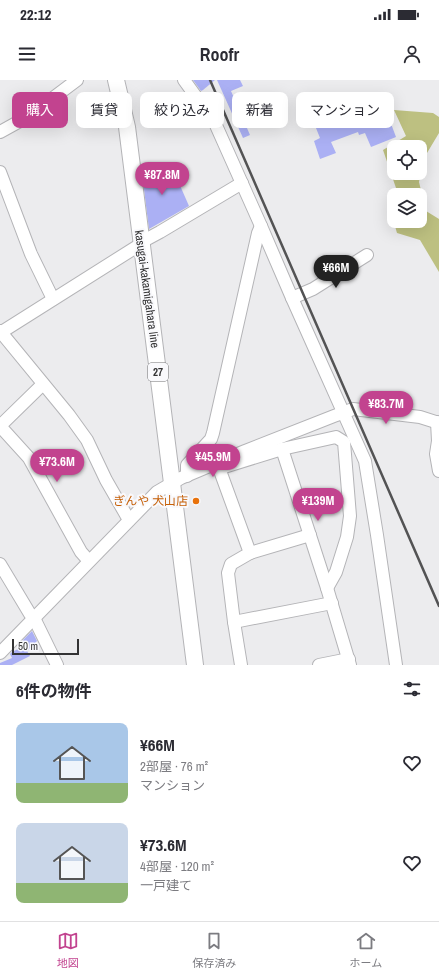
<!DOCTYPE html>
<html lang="ja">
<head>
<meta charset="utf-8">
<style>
	body { margin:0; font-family:"Archivo Narrow","Noto Sans JP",sans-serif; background:#f7f7f7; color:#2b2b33; height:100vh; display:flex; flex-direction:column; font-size:15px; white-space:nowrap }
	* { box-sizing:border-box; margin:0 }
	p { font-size:13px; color:#7c7c81 }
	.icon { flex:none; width:22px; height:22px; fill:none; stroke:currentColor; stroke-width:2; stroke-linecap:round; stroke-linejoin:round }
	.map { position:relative; height:585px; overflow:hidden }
	.details { display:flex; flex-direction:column; background:#fff; flex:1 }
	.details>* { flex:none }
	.banner { position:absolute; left:12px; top:12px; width:415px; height:36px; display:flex; gap:8px }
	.fabs { position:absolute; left:387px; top:60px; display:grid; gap:8px }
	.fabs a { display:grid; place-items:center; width:40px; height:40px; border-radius:8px; background:#fff; box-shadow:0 4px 16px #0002; font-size:20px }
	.scale { position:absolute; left:12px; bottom:10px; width:67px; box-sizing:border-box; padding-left:4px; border:2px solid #333334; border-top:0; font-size:11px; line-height:14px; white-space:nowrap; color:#333334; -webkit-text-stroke:3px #f9f9fc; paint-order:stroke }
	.price { position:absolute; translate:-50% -34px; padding:0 9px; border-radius:14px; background:#c2438f; color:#fff; font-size:13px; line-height:26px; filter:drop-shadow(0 1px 2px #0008) }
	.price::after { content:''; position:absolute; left:50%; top:24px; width:12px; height:9px; margin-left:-6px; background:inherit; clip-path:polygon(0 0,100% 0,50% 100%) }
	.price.active { background:#222; color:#fff }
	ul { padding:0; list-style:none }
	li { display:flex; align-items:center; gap:12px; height:100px; padding:0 16px }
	li span { display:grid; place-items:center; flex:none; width:112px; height:80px; border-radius:8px; color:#555 }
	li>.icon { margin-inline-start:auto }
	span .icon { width:48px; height:48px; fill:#fffc; stroke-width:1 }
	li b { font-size:17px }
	h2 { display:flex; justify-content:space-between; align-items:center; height:48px; padding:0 16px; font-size:17px }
	.tag { padding:0 14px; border-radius:8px; background:#fff; box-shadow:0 4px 16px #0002; font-size:14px; line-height:36px }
	.tag.active { background:#c2438f; color:#fff }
	.status { display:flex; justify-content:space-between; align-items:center; height:28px; padding:0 20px; background:#fff; direction:ltr }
	.status svg { height:11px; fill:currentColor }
	header { display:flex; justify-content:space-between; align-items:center; height:52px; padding:0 16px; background:#fff; font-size:18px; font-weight:700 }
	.menu { display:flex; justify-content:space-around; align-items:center; height:56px; border-top:1px solid #e1e1e2; background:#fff; font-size:11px; color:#7c7c81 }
	.menu a { display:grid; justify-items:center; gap:2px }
	.menu .active { color:#c2438f }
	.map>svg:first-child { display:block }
	.green { fill:#bdc081; fill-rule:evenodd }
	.building { fill:#abb0f4 }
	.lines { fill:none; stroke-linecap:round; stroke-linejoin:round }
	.minor-casing { stroke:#b4b4b7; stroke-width:14 }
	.major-casing { stroke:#b4b4b7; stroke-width:18 }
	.minor { stroke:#fff; stroke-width:12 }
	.major { stroke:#fff; stroke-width:16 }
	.rail { stroke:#535354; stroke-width:2.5 }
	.food-dot { fill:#e8710a; stroke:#f9f9fc; stroke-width:1.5 }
	.labels { text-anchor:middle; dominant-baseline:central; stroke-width:4; stroke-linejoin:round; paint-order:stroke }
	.shield { fill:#f9f9fc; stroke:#6e6e70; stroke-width:1 }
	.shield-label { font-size:11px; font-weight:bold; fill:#333334 }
	.street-label { font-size:12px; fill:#333334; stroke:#f9f9fc }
	.food-label { font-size:12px; fill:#c56008; stroke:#f9f9fc; text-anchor:end }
</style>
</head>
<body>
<div class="status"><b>22:12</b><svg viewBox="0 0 49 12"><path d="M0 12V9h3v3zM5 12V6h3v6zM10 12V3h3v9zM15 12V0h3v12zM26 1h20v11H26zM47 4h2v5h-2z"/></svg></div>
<header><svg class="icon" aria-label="menu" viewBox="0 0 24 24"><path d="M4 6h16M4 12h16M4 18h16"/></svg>Roofr<svg class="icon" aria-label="person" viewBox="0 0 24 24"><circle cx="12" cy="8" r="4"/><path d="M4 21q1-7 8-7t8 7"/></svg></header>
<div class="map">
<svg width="439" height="585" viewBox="0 0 439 585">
	<rect width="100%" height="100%" fill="#ececee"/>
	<path class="green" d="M 394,30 L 433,33 L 439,37 L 439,53 L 424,78 L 419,102 L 426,131 L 439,139 L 439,192 L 420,160 L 397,153 L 392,136 L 394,123 L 394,141 L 420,141 L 420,115 L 395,115 L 396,108 L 383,70 L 406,56 ZM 394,67 L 420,67 L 420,93 L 394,93 Z"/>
	<g class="building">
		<path d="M 193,0 L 215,0 L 203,10 L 201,11 Z"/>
		<path d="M 217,0 L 240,0 L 243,6 L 231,11 L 250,55 L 243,58 Z"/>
		<path d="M 343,22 L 344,26 L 349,24 L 354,37 L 384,25 L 396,57 L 371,67 L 365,53 L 359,55 L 358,52 L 331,62 L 336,73 L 320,79 L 314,61 L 320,58 L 314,43 L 316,42 L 315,40 L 320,38 L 319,36 L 330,32 L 328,27 Z"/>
		<path d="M 157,87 L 175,94 L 189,126 L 149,149 L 142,94 Z"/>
		<path d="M 32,551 L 37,561 L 27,571 L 30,576 L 12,585 L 0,585 L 0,583 L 12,578 L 10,574 L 12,572 L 26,565 L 22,561 Z"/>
	</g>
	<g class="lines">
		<g class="minor-casing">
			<g id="minor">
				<path d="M 184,0 L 215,43 L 261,146 L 292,218 L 365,381 L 377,455 L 396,585"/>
				<path d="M 0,52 L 29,36 L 77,0"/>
				<path d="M 0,92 L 31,174 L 53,219"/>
				<path d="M 292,218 L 313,209 L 367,175"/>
				<path d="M 0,251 L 69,335 L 87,360 L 106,400 L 129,440"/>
				<path d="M 0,253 L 141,164 L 147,159 L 160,152 L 242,103"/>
				<path d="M 43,304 L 0,346 L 29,378 L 81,472 L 89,481"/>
				<path d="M 437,342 L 438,361 L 436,374 L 439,391"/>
				<path d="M 282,369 L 327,508 L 350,585"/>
				<path d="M 224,387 L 282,369 L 336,357 L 344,362 L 350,436 L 347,457 L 336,492 L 327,508"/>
				<path d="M 219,388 L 250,473 L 231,484 L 228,493 L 234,542 L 241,585"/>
				<path d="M 187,396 L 187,385 L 211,359 L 213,353 L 258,153 L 261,146"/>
				<path d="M 250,473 L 310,455"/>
				<path d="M 0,484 L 30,534 L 34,538 L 57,585"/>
				<path d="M 234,542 L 332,523"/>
				<path d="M 0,573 L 157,412 L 181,398 L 245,371 L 334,336 L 353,329 L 420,337 L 439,343"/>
				<path d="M 319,585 L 349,579"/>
			</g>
		</g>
		<g class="major-casing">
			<path id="major" d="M 116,0 L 127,47 L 195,585"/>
		</g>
		<use href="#minor" class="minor"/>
		<use href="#major" class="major"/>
		<path class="rail" d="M 210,0 L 439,526"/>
	</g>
	<circle class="food-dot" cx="196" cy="421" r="4"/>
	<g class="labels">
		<rect class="shield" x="148" y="283" width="20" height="18" rx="3"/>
		<g class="shield-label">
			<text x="158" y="292">27</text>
		</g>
		<g class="street-label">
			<text transform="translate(147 209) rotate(82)">kasugai-kakamigahara line</text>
		</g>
		<g class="food-label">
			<text x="188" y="421">ぎんや 犬山店</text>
		</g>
	</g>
</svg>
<div class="fabs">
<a><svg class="icon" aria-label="locate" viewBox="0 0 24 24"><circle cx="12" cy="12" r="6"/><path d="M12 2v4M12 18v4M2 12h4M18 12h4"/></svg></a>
<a><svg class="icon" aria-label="layers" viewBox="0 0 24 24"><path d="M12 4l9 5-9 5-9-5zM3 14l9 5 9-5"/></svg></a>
</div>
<div class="scale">50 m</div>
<b class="price" style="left:162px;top:116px">¥87.8M</b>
<b class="price active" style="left:336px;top:209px">¥66M</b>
<b class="price" style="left:386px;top:345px">¥83.7M</b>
<b class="price" style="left:213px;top:398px">¥45.9M</b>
<b class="price" style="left:57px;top:403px">¥73.6M</b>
<b class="price" style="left:318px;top:442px">¥139M</b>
<div class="banner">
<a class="tag active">購入</a>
<a class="tag">賃貸</a>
<a class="tag">絞り込み</a>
<a class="tag">新着</a>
<a class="tag">マンション</a>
</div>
</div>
<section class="details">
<h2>6件の物件<svg class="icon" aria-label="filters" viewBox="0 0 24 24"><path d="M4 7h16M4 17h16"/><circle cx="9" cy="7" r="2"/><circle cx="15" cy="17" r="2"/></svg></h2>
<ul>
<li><span style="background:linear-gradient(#a9c7e8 75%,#8fb573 0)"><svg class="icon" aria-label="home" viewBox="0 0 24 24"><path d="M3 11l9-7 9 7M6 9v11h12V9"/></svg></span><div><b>¥66M</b><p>2部屋 · 76 m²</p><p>マンション</p></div><svg class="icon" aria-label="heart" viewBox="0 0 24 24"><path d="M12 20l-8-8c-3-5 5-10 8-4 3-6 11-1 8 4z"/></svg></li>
<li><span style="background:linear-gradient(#c9d6e8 75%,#8fb573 0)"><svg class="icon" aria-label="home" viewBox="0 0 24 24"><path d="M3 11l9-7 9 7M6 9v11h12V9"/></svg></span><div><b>¥73.6M</b><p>4部屋 · 120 m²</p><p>一戸建て</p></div><svg class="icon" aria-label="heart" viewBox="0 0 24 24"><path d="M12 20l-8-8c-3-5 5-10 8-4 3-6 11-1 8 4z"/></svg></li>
</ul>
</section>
<nav class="menu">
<a class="active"><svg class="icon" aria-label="map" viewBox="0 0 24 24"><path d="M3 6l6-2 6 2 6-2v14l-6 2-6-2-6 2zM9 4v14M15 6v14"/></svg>地図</a>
<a><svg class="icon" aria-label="saved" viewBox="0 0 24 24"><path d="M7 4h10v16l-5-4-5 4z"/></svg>保存済み</a>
<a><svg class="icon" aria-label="home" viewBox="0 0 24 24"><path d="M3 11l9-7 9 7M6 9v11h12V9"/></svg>ホーム</a>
</nav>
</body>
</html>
